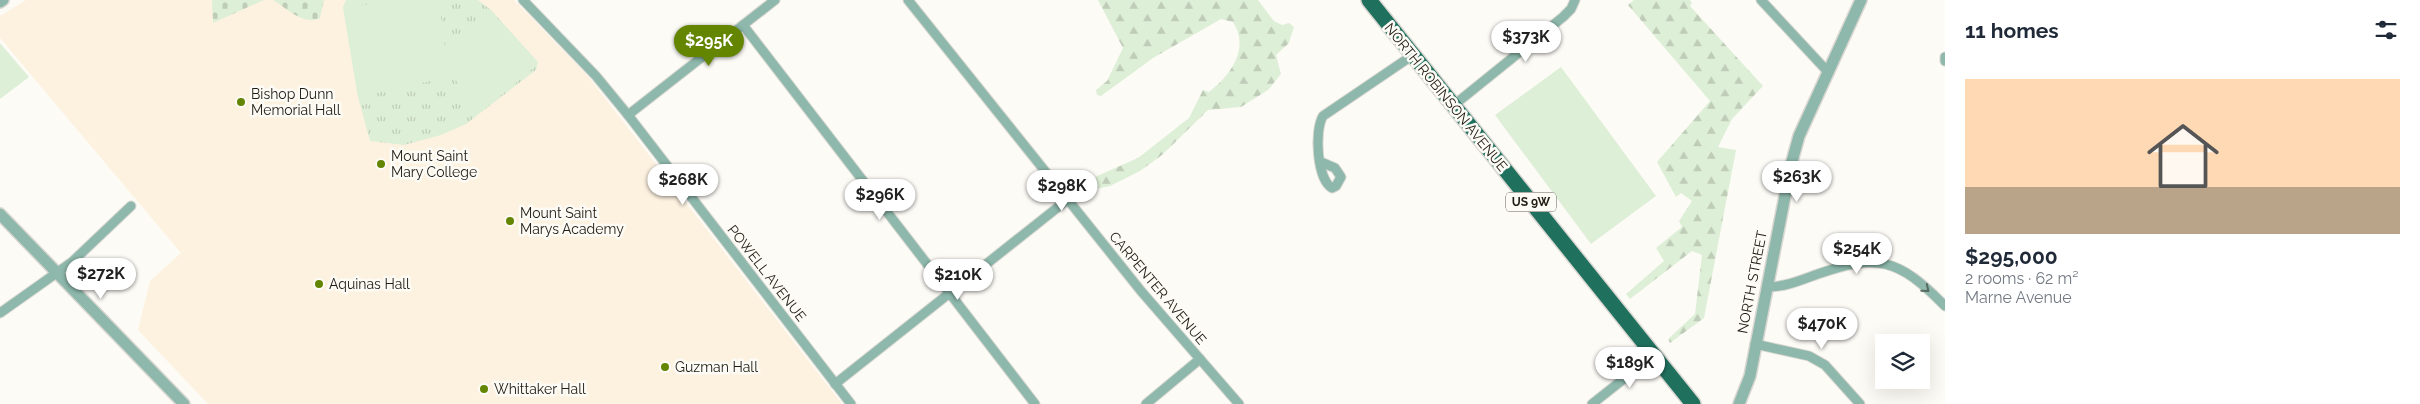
<!DOCTYPE html>
<html lang="en">
<head>
<meta charset="utf-8">
<style>
	body { margin:0; font-family:Raleway,sans-serif; background:#f6f6f7; color:#1f2937; height:100vh; display:flex; flex-direction:column; font-size:19px; white-space:nowrap }
	* { box-sizing:border-box; margin:0 }
	p { font-size:16px; color:#747a83 }
	.icon { flex:none; width:28px; height:28px; fill:none; stroke:currentColor; stroke-width:2; stroke-linecap:round; stroke-linejoin:round }
	.map { position:relative; flex:1; overflow:hidden }
	.panel { display:flex; flex-direction:column; background:#fff; width:475px }
	.panel>* { flex:none }
	.buttons { position:absolute; left:1875px; top:334px; display:grid; gap:10px }
	.buttons a { display:grid; place-items:center; width:55px; height:55px; border-radius:0px; background:#fff; box-shadow:0 5px 20px #0002; font-size:25px }
	.price { position:absolute; translate:-50% -42px; padding:0 11px; border-radius:18px; background:#fff; color:#222; font-size:16px; line-height:32px; filter:drop-shadow(0 1px 2px #0008) }
	.price::after { content:''; position:absolute; left:50%; top:30px; width:15px; height:11px; margin-left:-8px; background:inherit; clip-path:polygon(0 0,100% 0,50% 100%) }
	.price.current { background:#638500; color:#fff }
	ul { padding:0; list-style:none }
	li { display:grid; align-content:center; gap:10px; height:265px; padding:0 20px }
	li+li { border-top:1px solid #e0e1e3 }
	li span { display:grid; place-items:center; height:155px; border-radius:0px; color:#555 }
	li>.icon { margin-inline-start:auto }
	span .icon { width:90px; height:90px; fill:#fffc; stroke-width:1 }
	li b { font-size:21px }
	h2 { display:flex; justify-content:space-between; align-items:center; height:60px; padding:0 20px; font-size:21px }
	main { display:flex; flex:1; min-height:0 }
	.map>svg:first-child { display:block }
	.built { fill:#fdf2e0 }
	.grass { fill:url(#grass-tufts) }
	.forest { fill:url(#forest-firs) }
	.cemetery { fill:url(#cemetery-stones) }
	.park { fill:#deefd7 }
	.lines { fill:none; stroke-linecap:round; stroke-linejoin:round }
	.minor-casing { stroke:#dad7d2; stroke-width:11 }
	.tertiary-casing { stroke:#dad7d2; stroke-width:14 }
	.trunk-casing { stroke:#dad7d2; stroke-width:18 }
	.minor { stroke:#8db8ab; stroke-width:9 }
	.tertiary { stroke:#8db8ab; stroke-width:11 }
	.trunk { stroke:#20705e; stroke-width:15 }
	.oneway { stroke:#566a5f }
	.poi-dot { fill:#638500; stroke:#fdfbf6; stroke-width:2 }
	.labels { text-anchor:middle; dominant-baseline:central; stroke-width:5; stroke-linejoin:round; paint-order:stroke }
	.shield { fill:#fdfbf6; stroke:#625e57; stroke-width:1 }
	.shield-label { font-size:12px; font-weight:bold; fill:#201b13 }
	.poi-label { font-size:14px; fill:#201b13; stroke:#fdfbf6; text-anchor:start }
	.street-label { font-size:14px; fill:#201b13; stroke:#fdfbf6 }
</style>
</head>
<body>
<main>
<div class="map">
<svg width="1945" height="404" viewBox="0 0 1945 404">
	<defs>
		<pattern id="grass-tufts" width="24" height="20" patternUnits="userSpaceOnUse" patternTransform="scale(1.25)"><rect width="24" height="20" fill="#deefd7"/><path d="M3 7l-1-3M5 7V3M7 7l1-3M15 17l-1-3M17 17v-4M19 17l1-3" fill="none" stroke="#beccb8"/></pattern>
		<pattern id="forest-firs" width="22" height="20" patternUnits="userSpaceOnUse" patternTransform="scale(1.25)"><rect width="22" height="20" fill="#deefd7"/><path d="M5 1l3.5 6h-7zM16 11l3.5 6h-7z" fill="#beccb8"/></pattern>
		<pattern id="cemetery-stones" width="16" height="16" patternUnits="userSpaceOnUse" patternTransform="scale(1.25)"><rect width="16" height="16" fill="#deefd7"/><path d="M2 7V4a2 2 0 0 1 4 0v3zM10 15v-3a2 2 0 0 1 4 0v3z" fill="#beccb8"/></pattern>
	</defs>
	<rect width="100%" height="100%" fill="#fdfbf6"/>
	<path class="built" d="M 26,0 L 514,0 L 587,75 L 842,404 L 208,404 L 138,330 L 150,281 L 181,253 L 0,38 L 0,16 Z"/>
	<path class="grass" d="M 346,0 L 478,0 L 491,10 L 538,62 L 536,70 L 466,124 L 441,135 L 404,145 L 370,141 L 358,97 L 343,7 Z"/>
	<g class="forest">
		<path d="M 1098,0 L 1258,0 L 1274,21 L 1282,25 L 1289,23 L 1294,27 L 1289,43 L 1276,55 L 1281,74 L 1268,90 L 1241,107 L 1208,110 L 1162,155 L 1140,171 L 1110,186 L 1094,189 L 1090,186 L 1097,176 L 1138,158 L 1189,118 L 1203,90 L 1209,92 C 1231,75 1250,48 1233,22 L 1221,19 L 1153,58 L 1101,96 L 1097,95 L 1096,90 L 1107,81 L 1123,48 Z"/>
		<path d="M 1634,0 L 1690,0 L 1692,3 L 1690,6 L 1763,86 L 1732,119 L 1718,147 L 1736,150 L 1704,318 L 1670,343 L 1668,339 L 1695,314 L 1702,255 L 1692,251 L 1630,299 L 1626,294 L 1664,261 L 1656,248 L 1682,227 L 1679,221 L 1692,201 L 1681,193 L 1676,197 L 1657,162 L 1710,101 L 1628,5 Z"/>
	</g>
	<g class="cemetery">
		<path d="M 212,0 L 264,0 L 213,23 Z"/>
		<path d="M 273,0 L 324,0 L 320,18 C 304,26 286,8 273,0 Z"/>
	</g>
	<g class="park">
		<path d="M 417,0 L 439,0 L 445,48 L 491,10 L 532,63 L 532,69 L 481,112 L 449,72 L 449,77 L 358,97 L 343,7 Z"/>
		<path d="M 0,43 L 29,77 L 0,99 Z"/>
		<path d="M 1561,67 L 1656,196 L 1591,244 L 1495,115 Z"/>
	</g>
	<g class="lines">
		<g class="minor-casing">
			<g id="minor">
				<path d="M 523,0 L 596,76 L 628,115 L 851,404"/>
				<path d="M 908,0 L 1141,291 L 1239,404"/>
				<path d="M 1761,0 L 1828,72"/>
				<path d="M 743,25 L 1035,404"/>
				<path d="M 1945,57 L 1945,61"/>
				<path d="M 1454,105 L 1563,17 L 1571,9 L 1575,0"/>
				<path d="M 628,115 L 775,0"/>
				<path d="M 1321,162 L 1335,168 L 1341,177 L 1336,186 L 1332,188 C 1317,179 1314,131 1323,116 L 1413,55"/>
				<path d="M 1767,287 C 1784,287 1799,281 1815,275 C 1878,253 1898,258 1945,306"/>
				<path d="M 0,313 L 72,262 L 131,206"/>
				<path d="M 1755,344 L 1809,356 L 1825,365 L 1860,404"/>
				<path d="M 835,384 L 1067,200"/>
				<path d="M 1146,404 L 1200,359"/>
				<path d="M 1592,404 L 1654,355"/>
			</g>
		</g>
		<g class="tertiary-casing">
			<g id="tertiary">
				<path d="M 0,2 L 3,0"/>
				<path d="M 0,214 L 184,404"/>
				<path d="M 1739,404 L 1750,376 L 1791,165 L 1799,136 L 1861,0"/>
			</g>
		</g>
		<g class="trunk-casing">
			<path id="trunk" d="M 1369,0 L 1693,404"/>
		</g>
		<use href="#minor" class="minor"/>
		<use href="#tertiary" class="tertiary"/>
		<use href="#trunk" class="trunk"/>
	</g>
	<defs><path id="oneway-chevron" d="M-2-3.5L2.5 0L-2 3.5" fill="none" stroke-width="1.6" stroke-linecap="round" stroke-linejoin="round" transform="scale(1.25)"/></defs>
	<use class="oneway" href="#oneway-chevron" transform="translate(1926 289) rotate(39)"/>
	<g class="poi-dot">
		<circle cx="241" cy="102" r="5"/>
		<circle cx="381" cy="164" r="5"/>
		<circle cx="510" cy="221" r="5"/>
		<circle cx="319" cy="284" r="5"/>
		<circle cx="665" cy="367" r="5"/>
		<circle cx="484" cy="389" r="5"/>
	</g>
	<g class="labels">
		<rect class="shield" x="1506" y="192.5" width="50" height="19" rx="4"/>
		<g class="shield-label">
			<text x="1531" y="202">US 9W</text>
		</g>
		<g class="poi-label">
			<text x="251" y="94">Bishop Dunn<tspan x="251" dy="16">Memorial Hall</tspan></text>
			<text x="391" y="156">Mount Saint<tspan x="391" dy="16">Mary College</tspan></text>
			<text x="520" y="213">Mount Saint<tspan x="520" dy="16">Marys Academy</tspan></text>
			<text x="329" y="284">Aquinas Hall</text>
			<text x="675" y="367">Guzman Hall</text>
			<text x="494" y="389">Whittaker Hall</text>
		</g>
		<g class="street-label">
			<text transform="translate(1446 97) rotate(51)">NORTH ROBINSON AVENUE</text>
			<text transform="translate(767 273) rotate(52)">POWELL AVENUE</text>
			<text transform="translate(1752 282) rotate(-79)">NORTH STREET</text>
			<text transform="translate(1158 288) rotate(50)">CARPENTER AVENUE</text>
		</g>
	</g>
</svg>
<div class="buttons">
<a><svg class="icon" aria-label="layers" viewBox="0 0 24 24"><path d="M12 4l9 5-9 5-9-5zM3 14l9 5 9-5"/></svg></a>
</div>
<b class="price" style="left:1526px;top:63px">$373K</b>
<b class="price current" style="left:709px;top:67px">$295K</b>
<b class="price" style="left:1797px;top:203px">$263K</b>
<b class="price" style="left:683px;top:206px">$268K</b>
<b class="price" style="left:1062px;top:212px">$298K</b>
<b class="price" style="left:880px;top:221px">$296K</b>
<b class="price" style="left:1857px;top:275px">$254K</b>
<b class="price" style="left:101px;top:300px">$272K</b>
<b class="price" style="left:958px;top:301px">$210K</b>
<b class="price" style="left:1822px;top:350px">$470K</b>
<b class="price" style="left:1630px;top:389px">$189K</b>
</div>
<section class="panel">
<h2>11 homes<svg class="icon" aria-label="filters" viewBox="0 0 24 24"><path d="M4 7h16M4 17h16"/><circle cx="9" cy="7" r="2"/><circle cx="15" cy="17" r="2"/></svg></h2>
<ul>
<li><span style="background:linear-gradient(#ffd9b3 70%,#b9a48a 0)"><svg class="icon" aria-label="home" viewBox="0 0 24 24"><path d="M3 11l9-7 9 7M6 9v11h12V9"/></svg></span><div><b>$295,000</b><p>2 rooms · 62 m²</p><p>Marne Avenue</p></div></li>
</ul>
</section>
</main>
</body>
</html>
